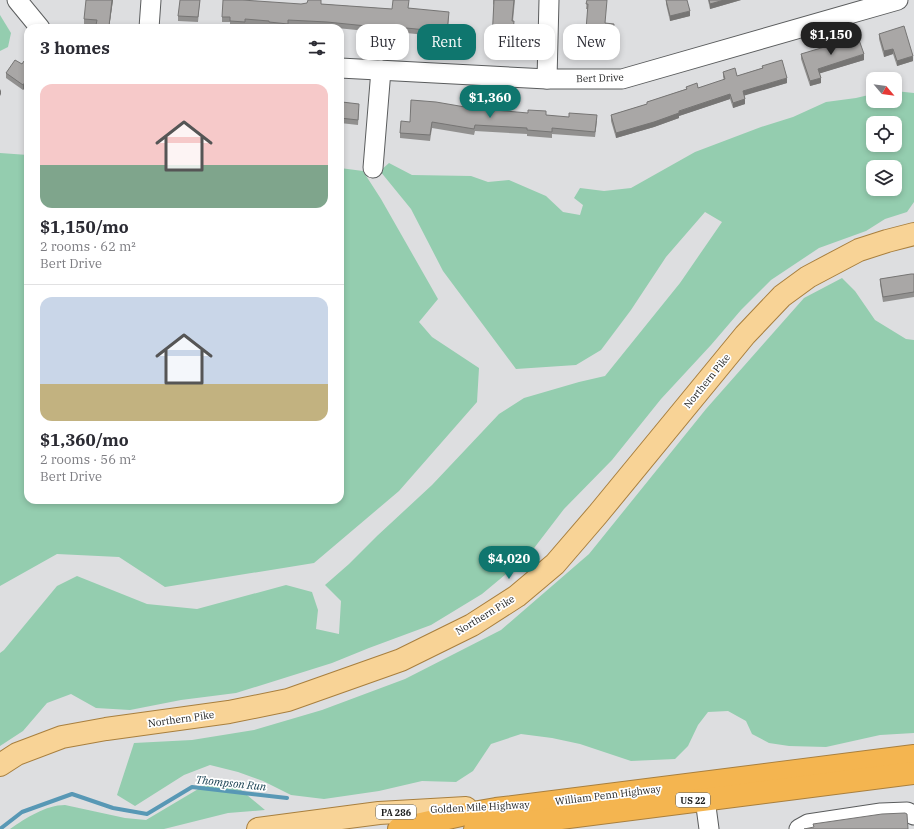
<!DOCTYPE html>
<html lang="en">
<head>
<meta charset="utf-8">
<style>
	body { margin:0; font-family:"IBM Plex Serif",serif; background:#f2f2f3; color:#2b2b33; height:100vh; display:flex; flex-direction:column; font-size:15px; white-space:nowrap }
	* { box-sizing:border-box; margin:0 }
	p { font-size:13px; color:#7c7c81 }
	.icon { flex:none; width:22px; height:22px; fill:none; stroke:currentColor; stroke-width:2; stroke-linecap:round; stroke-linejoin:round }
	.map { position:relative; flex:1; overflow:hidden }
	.panel { position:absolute; left:24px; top:24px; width:320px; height:480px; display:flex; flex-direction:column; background:#fff; border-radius:12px; box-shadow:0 2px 6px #0003 }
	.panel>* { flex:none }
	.guide { position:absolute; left:356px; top:24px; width:380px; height:36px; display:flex; gap:8px }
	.needle { width:26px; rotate:119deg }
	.controls { position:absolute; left:866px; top:72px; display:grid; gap:8px }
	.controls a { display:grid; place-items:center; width:36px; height:36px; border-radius:8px; background:#fff; box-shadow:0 2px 6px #0003; font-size:20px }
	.price { position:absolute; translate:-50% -34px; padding:0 9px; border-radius:14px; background:#0f766e; color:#fff; font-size:13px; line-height:26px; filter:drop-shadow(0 1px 2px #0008) }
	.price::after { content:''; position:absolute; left:50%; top:24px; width:12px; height:9px; margin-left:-6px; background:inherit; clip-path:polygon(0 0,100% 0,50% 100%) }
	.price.selected { background:#222; color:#fff }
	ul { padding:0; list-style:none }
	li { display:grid; align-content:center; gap:8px; height:212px; padding:0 16px }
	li+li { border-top:1px solid #e1e1e2 }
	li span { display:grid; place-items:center; height:124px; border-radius:12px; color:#555 }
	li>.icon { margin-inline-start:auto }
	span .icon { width:72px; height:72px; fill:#fffc; stroke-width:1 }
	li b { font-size:17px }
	h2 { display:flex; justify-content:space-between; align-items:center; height:48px; padding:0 16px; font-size:17px }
	.pill { padding:0 14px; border-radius:12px; background:#fff; box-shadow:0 2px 6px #0003; font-size:14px; line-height:36px }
	.pill.selected { background:#0f766e; color:#fff }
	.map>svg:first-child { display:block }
	.green { fill:#94cdaf; fill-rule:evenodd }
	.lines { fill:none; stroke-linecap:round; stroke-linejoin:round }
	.stream { stroke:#5898b5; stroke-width:4 }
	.minor-casing { stroke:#5a5c5d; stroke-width:21 }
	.major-casing { stroke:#a87f3e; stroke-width:24 }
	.highway-casing { stroke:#a87f3e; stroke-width:24 }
	.minor { stroke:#fff; stroke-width:19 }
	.major { stroke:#f8d396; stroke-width:22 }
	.highway { stroke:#f4b550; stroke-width:22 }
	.wall { fill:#91908f }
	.shaded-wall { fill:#767574 }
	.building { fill:#a9a7a6; stroke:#767574 }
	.labels { text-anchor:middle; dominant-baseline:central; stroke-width:3.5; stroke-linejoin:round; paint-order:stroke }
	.shield { fill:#fff; stroke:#5f6060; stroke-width:1 }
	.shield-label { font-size:9px; font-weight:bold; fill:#1b1c1c }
	.street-label { font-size:10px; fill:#1b1c1c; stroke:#fff }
	.water-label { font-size:11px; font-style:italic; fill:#113a4c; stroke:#fff }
</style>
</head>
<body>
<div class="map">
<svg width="914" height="829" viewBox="0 0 914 829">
	<rect width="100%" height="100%" fill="#dddee0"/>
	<g class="green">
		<path d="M 0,15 L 11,33 L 8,47 L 0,51 Z"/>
		<path d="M 895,91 L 914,93 L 914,202 L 907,212 L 885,219 L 866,231 L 819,248 L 771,280 L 741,310 L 711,345 L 661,399 L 612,460 L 564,509 L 528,556 L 482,594 L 431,625 L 369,648 L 332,663 L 236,693 L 181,700 L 130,710 L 96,708 L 71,694 L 47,703 L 23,731 L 0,746 L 0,653 L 4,650 L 57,586 L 77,576 L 147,604 L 197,609 L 286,585 L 312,592 L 318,610 L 316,629 L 339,634 L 341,601 L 325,585 L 349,564 L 377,536 L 432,485 L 499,414 L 524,398 L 579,382 L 605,376 L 680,283 L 722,222 L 705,212 L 666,257 L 631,310 L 601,350 L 576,365 L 516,369 L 443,271 L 411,209 L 380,171 L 389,163 L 412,175 L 471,176 L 488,182 L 509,180 L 546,196 L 563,212 L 580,215 L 583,205 L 574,198 L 580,188 L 604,191 L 631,188 L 695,152 L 761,127 L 793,117 L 826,102 L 856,98 L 873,94 L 873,101 L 895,101 ZM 873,123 L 895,123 L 895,145 L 873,145 ZM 873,167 L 895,167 L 895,189 L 873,189 Z"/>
		<path d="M 0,153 L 28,155 L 28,500 L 340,500 L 340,168 L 363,171 L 381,199 L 438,299 L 419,322 L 432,337 L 479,368 L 477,402 L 399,491 L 314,563 L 165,587 L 119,557 L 57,554 L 0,586 Z"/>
		<path d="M 842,278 L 855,291 L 875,320 L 906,339 L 914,340 L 914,733 L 880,735 L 826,747 L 789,746 L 769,743 L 752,734 L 746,721 L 728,711 L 708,712 L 698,725 L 688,746 L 675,759 L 631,761 L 580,744 L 552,738 L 521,734 L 491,744 L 473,771 L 456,782 L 422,781 L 379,791 L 324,799 L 291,795 L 263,781 L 238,772 L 210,765 L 184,775 L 135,806 L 117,795 L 134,743 L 192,740 L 254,730 L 322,710 L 405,679 L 501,630 L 589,554 L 706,409 L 804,298 Z"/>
		<path d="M 210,782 L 235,785 L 265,810 L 228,813 L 164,829 L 10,829 C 26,818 46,805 65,805 L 125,818 L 146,820 Z"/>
	</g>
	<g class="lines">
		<path class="stream" d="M 0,829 L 22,812 L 72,794 L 113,808 L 147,814 L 192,787 L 287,798"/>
		<g class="minor-casing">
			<g id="minor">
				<path d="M 17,0 L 40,28"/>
				<path d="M 149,28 L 151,0"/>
				<path d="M 340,68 L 547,79 L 622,79 L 898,0"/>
				<path d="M 547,79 L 549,0"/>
				<path d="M 373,168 L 381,70"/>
				<path d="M 705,799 L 709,829"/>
				<path d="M 799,829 L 808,824 L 881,813 L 907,812 L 914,815"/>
			</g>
		</g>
		<g class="major-casing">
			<g id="major">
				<path d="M 0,765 L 17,754 L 62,737 L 106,729 L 229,712 L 288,700 L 401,660 L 472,625 L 517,596 L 555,564 L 598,514 L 745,335 L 782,296 L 808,277 L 859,250 L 887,241 L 914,234"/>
				<path d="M 258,829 L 379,813 L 466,808"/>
			</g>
		</g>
		<g class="highway-casing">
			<g id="highway">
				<path d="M 399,829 L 461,815 L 496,809 L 914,756"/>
				<path d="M 475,829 L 914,773"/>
			</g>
		</g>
		<use href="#minor" class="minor"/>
		<use href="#major" class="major"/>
		<use href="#highway" class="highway"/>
	</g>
	<g class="wall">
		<path d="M 92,0 L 113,0 L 109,28 L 96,28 L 96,25 L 84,24 L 84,19 Z"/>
		<path d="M 200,0 L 198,22 L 178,21 L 178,16 Z"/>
		<path d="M 493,0 L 515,0 L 513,21 L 514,26 L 513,40 L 506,39 L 506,46 L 492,45 L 494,5 L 493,4 Z"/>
		<path d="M 587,0 L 605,23 L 614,29 L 612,49 L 585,47 L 588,9 L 586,9 Z"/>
		<path d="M 666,0 L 690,16 L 670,21 L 666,4 Z"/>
		<path d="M 708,0 L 741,0 L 710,9 Z"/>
		<path d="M 321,4 L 392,9 L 409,8 L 449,17 L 447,37 L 406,33 L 406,35 L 327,27 L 288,25 L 288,28 L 279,28 L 269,27 L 269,26 L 245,24 L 245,27 L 230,26 L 230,22 L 222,22 L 222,17 Z"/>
		<path d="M 879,34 L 913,61 L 897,66 L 893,54 L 884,57 L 879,39 Z"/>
		<path d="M 801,54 L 864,60 L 820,73 L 821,83 L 810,86 L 801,59 Z"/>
		<path d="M 22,64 L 28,64 L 28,84 L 23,90 L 6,78 L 6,73 Z"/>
		<path d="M 762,66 L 787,83 L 744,95 L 745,104 L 733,108 L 730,99 L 679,116 L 679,118 L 654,127 L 616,138 L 611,121 L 611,115 L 647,104 L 647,102 L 686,89 L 686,87 L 698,88 L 724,80 L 723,77 L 723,72 L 737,76 L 762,68 Z"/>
		<path d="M 340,97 L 343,102 L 359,109 L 358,125 L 340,123 Z"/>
		<path d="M 494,112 L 546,115 L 597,121 L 595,137 L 552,134 L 552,138 L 527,136 L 527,134 L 475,131 L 474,135 L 432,128 L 430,141 L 400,138 L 400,133 L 410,122 Z"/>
		<path d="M 914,274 L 914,297 L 883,302 L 880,284 L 880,279 Z"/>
	</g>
	<g class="shaded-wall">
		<path d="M 112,0 L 113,0 L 109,28 L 109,26 Z"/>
		<path d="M 724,0 L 741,0 L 710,9 L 710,4 Z"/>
		<path d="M 690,11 L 690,16 L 670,21 L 670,16 Z"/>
		<path d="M 893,49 L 893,54 L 884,57 L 884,51 Z"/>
		<path d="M 864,54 L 864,60 L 818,74 L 818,69 Z"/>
		<path d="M 913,56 L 913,61 L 897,66 L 897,61 Z"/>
		<path d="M 28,78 L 28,84 L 23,90 L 23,85 Z"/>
		<path d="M 787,78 L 787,83 L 743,96 L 743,91 Z"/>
		<path d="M 821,78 L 821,83 L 810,86 L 810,81 Z"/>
		<path d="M 1,89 L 1,94 L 0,96 L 0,91 Z"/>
		<path d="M 730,94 L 730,99 L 679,116 L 679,118 L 654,127 L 616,138 L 616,133 Z"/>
		<path d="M 745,99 L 745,104 L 733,108 L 733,103 Z"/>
	</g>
	<g class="building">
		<path d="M 86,0 L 112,0 L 109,26 L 96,25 L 97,20 L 84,19 Z"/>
		<path d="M 180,0 L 200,0 L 198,17 L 178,16 Z"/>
		<path d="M 223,0 L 242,0 L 301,4 L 307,3 L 308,0 L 321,0 L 321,4 L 392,9 L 393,0 L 409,0 L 408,8 L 449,12 L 447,32 L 406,28 L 406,30 L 327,22 L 288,20 L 288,24 L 269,22 L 269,21 L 245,19 L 245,22 L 230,21 L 230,17 L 222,17 Z"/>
		<path d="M 494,0 L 514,0 L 512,21 L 514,21 L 513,35 L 506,34 L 506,41 L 492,40 Z"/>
		<path d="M 587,0 L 607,0 L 605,23 L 614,24 L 612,44 L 585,42 L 588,4 L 586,4 Z"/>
		<path d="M 666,0 L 687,0 L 690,11 L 670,16 Z"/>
		<path d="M 709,0 L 724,0 L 710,4 Z"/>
		<path d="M 904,26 L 913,56 L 897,61 L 893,49 L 884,51 L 879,34 Z"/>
		<path d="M 858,37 L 864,54 L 818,69 L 821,78 L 810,81 L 801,54 Z"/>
		<path d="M 15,60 L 22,64 L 24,61 L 28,64 L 28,78 L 23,85 L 6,73 Z"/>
		<path d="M 782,60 L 787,78 L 743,91 L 745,99 L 733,103 L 730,94 L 679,111 L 679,113 L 654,122 L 616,133 L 611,115 L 647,104 L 647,102 L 687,89 L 686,87 L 697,83 L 698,88 L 725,79 L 723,72 L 735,68 L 737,76 L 763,68 L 762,66 Z"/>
		<path d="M 340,97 L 343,98 L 342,102 L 359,104 L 358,120 L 340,118 Z"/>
		<path d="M 411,100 L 436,102 L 494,112 L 494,110 L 528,113 L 528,110 L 546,111 L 546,115 L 569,117 L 569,113 L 597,115 L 595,132 L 552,128 L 552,132 L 527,130 L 527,128 L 475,125 L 474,129 L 432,122 L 430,135 L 400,133 L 401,121 L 410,122 Z"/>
		<path d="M 911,274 L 914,274 L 914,292 L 883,297 L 880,279 Z"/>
		<path d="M 905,813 L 907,814 L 908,829 L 804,829 L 814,827 L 813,824 L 882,814 Z"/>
	</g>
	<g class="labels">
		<g class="shield">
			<rect x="676" y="793" width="34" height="14" rx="3"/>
			<rect x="376" y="805" width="40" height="14" rx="3"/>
		</g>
		<g class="shield-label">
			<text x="693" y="800">US 22</text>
			<text x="396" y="812">PA 286</text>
		</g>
		<g class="street-label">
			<text transform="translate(600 78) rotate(-2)">Bert Drive</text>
			<text transform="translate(707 381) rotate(-51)">Northern Pike</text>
			<text transform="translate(485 615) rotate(-31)">Northern Pike</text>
			<text transform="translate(181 719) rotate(-8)">Northern Pike</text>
			<text transform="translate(608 795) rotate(-7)">William Penn Highway</text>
			<text transform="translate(480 807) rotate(-3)">Golden Mile Highway</text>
		</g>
		<g class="water-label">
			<text transform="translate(231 783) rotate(6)">Thompson Run</text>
		</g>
	</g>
</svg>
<div class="controls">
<a><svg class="needle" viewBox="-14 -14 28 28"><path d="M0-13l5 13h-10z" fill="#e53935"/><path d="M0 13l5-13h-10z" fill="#7c7c81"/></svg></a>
<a><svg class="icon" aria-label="locate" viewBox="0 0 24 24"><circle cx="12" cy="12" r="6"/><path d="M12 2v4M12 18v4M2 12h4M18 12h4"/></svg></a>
<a><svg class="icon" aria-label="layers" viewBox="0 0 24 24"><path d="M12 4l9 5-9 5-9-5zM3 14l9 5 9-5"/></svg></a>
</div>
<b class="price selected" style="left:831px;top:56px">$1,150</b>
<b class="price" style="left:490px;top:119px">$1,360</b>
<b class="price" style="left:509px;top:580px">$4,020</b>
<div class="guide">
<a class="pill">Buy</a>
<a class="pill selected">Rent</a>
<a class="pill">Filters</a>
<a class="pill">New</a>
</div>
<section class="panel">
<h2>3 homes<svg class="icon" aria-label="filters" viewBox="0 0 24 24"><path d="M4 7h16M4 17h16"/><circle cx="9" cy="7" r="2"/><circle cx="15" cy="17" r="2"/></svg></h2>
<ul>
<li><span style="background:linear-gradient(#f6c9c9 65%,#7fa58c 0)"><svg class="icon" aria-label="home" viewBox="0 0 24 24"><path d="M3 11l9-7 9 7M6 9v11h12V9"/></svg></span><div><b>$1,150/mo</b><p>2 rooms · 62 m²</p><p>Bert Drive</p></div></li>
<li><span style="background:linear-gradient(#c9d6e8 70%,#c2b280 0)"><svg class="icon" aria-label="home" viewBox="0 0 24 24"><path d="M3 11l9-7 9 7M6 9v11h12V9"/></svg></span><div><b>$1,360/mo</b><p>2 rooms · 56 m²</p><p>Bert Drive</p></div></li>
</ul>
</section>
</div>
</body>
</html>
